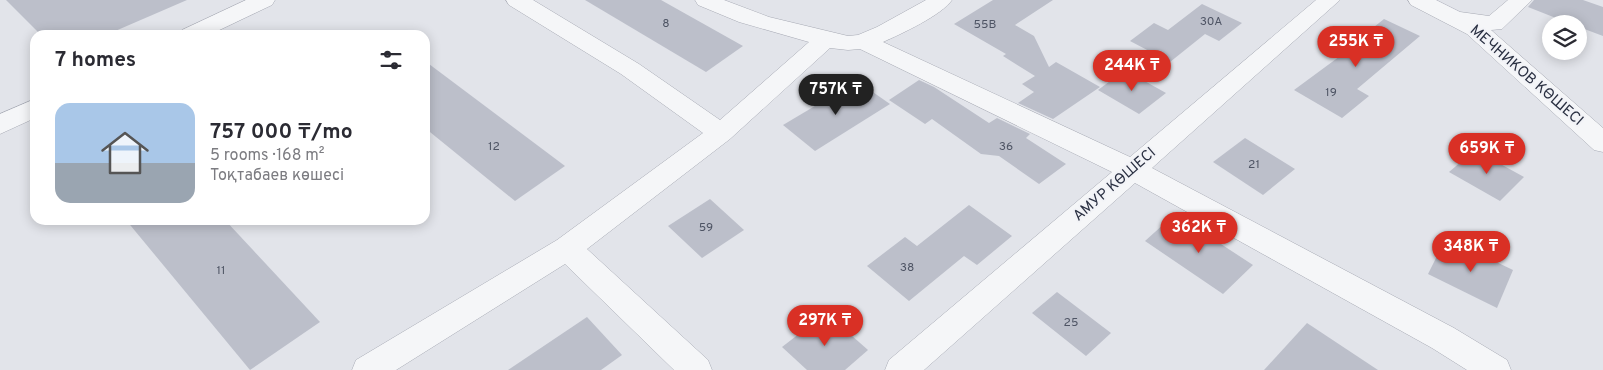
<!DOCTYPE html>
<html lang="en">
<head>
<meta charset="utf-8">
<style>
	body { margin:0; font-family:Overpass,sans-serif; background:#f7f7f7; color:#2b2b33; height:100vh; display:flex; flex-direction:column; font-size:19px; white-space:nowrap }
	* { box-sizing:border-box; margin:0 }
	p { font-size:16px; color:#7c7c81 }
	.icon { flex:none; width:28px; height:28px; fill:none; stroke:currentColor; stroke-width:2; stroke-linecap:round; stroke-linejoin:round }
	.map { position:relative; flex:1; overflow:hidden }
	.side { position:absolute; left:30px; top:30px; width:400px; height:195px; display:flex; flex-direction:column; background:#fff; border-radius:15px; box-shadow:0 2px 12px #0003 }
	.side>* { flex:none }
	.buttons { position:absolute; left:1542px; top:15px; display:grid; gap:10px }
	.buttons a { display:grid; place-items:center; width:45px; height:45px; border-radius:50%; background:#fff; box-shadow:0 2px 12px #0003; font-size:25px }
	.price { position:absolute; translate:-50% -42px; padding:0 11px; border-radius:18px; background:#d93025; color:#fff; font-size:16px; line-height:32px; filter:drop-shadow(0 1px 2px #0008) }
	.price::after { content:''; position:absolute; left:50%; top:30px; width:15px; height:11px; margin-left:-8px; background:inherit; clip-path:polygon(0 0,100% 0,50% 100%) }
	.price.on { background:#222; color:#fff }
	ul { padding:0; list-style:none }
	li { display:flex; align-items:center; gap:15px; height:125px; padding:0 25px }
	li+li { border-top:1px solid #e1e1e2 }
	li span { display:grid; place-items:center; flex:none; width:140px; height:100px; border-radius:15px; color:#555 }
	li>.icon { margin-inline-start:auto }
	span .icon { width:60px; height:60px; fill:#fffc; stroke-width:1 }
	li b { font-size:21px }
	h2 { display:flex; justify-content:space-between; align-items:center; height:60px; padding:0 25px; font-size:21px }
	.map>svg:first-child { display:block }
	.building { fill:#bcbfca }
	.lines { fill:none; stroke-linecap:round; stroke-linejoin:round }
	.minor-casing { stroke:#a7aab4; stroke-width:1 }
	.minor { fill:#f5f6f8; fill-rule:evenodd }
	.labels { text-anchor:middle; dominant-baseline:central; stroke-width:4; stroke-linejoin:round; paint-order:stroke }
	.number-label { font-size:12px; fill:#4e5464 }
	.street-label { font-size:15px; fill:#2a3042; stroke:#f2f3f7 }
</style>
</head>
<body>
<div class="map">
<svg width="1603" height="370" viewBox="0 0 1603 370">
	<rect width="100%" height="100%" fill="#e2e4ea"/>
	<g class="building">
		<path d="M 6,0 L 187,0 L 106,35 L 41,35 Z"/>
		<path d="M 585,0 L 661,0 L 743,46 L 706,72 Z"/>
		<path d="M 993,0 L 1053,0 L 1015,25 L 1034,36 L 1049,67 L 1056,62 L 1100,87 L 1053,119 L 1018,103 L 1034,92 L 1022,84 L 1035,76 L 1003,56 L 1006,54 L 954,24 Z"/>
		<path d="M 1534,0 L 1583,0 L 1603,7 L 1603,36 L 1579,27 L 1579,24 L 1571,24 L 1528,7 Z"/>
		<path d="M 1202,4 L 1242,23 L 1219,41 L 1205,34 L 1170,62 L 1130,41 L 1154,23 L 1168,30 Z"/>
		<path d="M 1384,19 L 1420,36 L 1357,89 L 1369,96 L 1342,118 L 1294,90 L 1351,48 L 1349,47 Z"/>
		<path d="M 425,61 L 565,166 L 515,201 L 425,128 Z"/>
		<path d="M 1125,70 L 1166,93 L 1139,114 L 1098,90 Z"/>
		<path d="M 919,80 L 934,87 L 989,123 L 997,118 L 1030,134 L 1026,138 L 1066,164 L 1039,184 L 999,156 L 981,154 L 932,119 L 925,124 L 889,100 Z"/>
		<path d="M 857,81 L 890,104 L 815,151 L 783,125 Z"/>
		<path d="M 1245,138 L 1295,169 L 1263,195 L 1213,162 Z"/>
		<path d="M 1475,150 L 1524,177 L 1500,201 L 1449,172 Z"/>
		<path d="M 710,199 L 744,230 L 702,258 L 668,226 Z"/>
		<path d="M 969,205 L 1012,236 L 977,265 L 964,256 L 909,301 L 867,266 L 905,237 L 917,246 Z"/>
		<path d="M 1175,214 L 1253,265 L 1223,294 L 1145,241 Z"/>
		<path d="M 126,220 L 225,220 L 320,322 L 250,370 Z"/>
		<path d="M 1446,238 L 1513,270 L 1497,308 L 1428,274 Z"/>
		<path d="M 1057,292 L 1111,333 L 1086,356 L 1032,313 Z"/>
		<path d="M 826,313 L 868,350 L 845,370 L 807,370 L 782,347 Z"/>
		<path d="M 587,317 L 622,355 L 601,370 L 508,370 Z"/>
		<path d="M 1307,323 L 1378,370 L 1264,370 Z"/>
	</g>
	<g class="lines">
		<g class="minor-casing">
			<g id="minor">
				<path d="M 246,0 L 275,0 L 272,5 L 209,35 L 178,35 L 182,30 Z"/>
				<path d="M 506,0 L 533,0 L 639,64 L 720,120 L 809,42 L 739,22 L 698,5 L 695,0 L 724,0 L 769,17 L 848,36 L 858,35 L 877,27 L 926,0 L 952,0 C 942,15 901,34 883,42 L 1130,157 L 1316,0 L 1340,0 L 1152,168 L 1454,328 L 1507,360 L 1511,370 L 1467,370 L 1432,348 L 1135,183 L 924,370 L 885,370 L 889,360 L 1112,172 L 860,49 L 848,50 L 830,48 L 730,139 L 587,249 L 708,360 L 712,370 L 674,370 L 565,264 L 396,370 L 352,370 L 356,360 L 557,240 L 703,133 L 621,74 L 509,5 Z"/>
				<path d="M 1408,0 L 1436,0 L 1460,12 L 1489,16 L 1508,0 L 1532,0 L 1502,29 L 1491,30 L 1603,128 L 1603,152 L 1594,150 L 1467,34 L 1411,5 Z"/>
				<path d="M 35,99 L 35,118 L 0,134 L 0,114 Z"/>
			</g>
		</g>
		<use href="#minor" class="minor"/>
	</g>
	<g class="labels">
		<g class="number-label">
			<text x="1211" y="22">30А</text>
			<text x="666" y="24">8</text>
			<text x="985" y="25">55В</text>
			<text x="1331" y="93">19</text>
			<text x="494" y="147">12</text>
			<text x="1006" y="147">36</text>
			<text x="1254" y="165">21</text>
			<text x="706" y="228">59</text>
			<text x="907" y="268">38</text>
			<text x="221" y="271">11</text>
			<text x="1071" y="323">25</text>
		</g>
		<g class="street-label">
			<text transform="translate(1526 76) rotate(41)">МЕЧНИКОВ КӨШЕСІ</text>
			<text transform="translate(1115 185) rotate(-41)">АМУР КӨШЕСІ</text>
		</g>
	</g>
</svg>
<div class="buttons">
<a><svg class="icon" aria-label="layers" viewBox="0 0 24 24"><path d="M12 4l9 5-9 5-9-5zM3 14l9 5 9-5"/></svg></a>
</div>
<b class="price" style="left:1356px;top:68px">255K ₸</b>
<b class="price" style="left:1132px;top:92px">244K ₸</b>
<b class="price on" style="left:836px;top:116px">757K ₸</b>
<b class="price" style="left:1487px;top:175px">659K ₸</b>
<b class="price" style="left:1199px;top:254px">362K ₸</b>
<b class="price" style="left:1471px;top:273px">348K ₸</b>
<b class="price" style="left:825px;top:347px">297K ₸</b>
<section class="side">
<h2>7 homes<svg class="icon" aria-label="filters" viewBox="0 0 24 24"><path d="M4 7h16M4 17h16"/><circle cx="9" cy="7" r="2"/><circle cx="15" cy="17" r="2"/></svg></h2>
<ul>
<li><span style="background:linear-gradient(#a9c7e8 60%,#9aa5b1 0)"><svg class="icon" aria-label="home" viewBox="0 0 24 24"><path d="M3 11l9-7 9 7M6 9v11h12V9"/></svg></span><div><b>757 000 ₸/mo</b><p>5 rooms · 168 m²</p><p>Тоқтабаев көшесі</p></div></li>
</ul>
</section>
</div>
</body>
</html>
